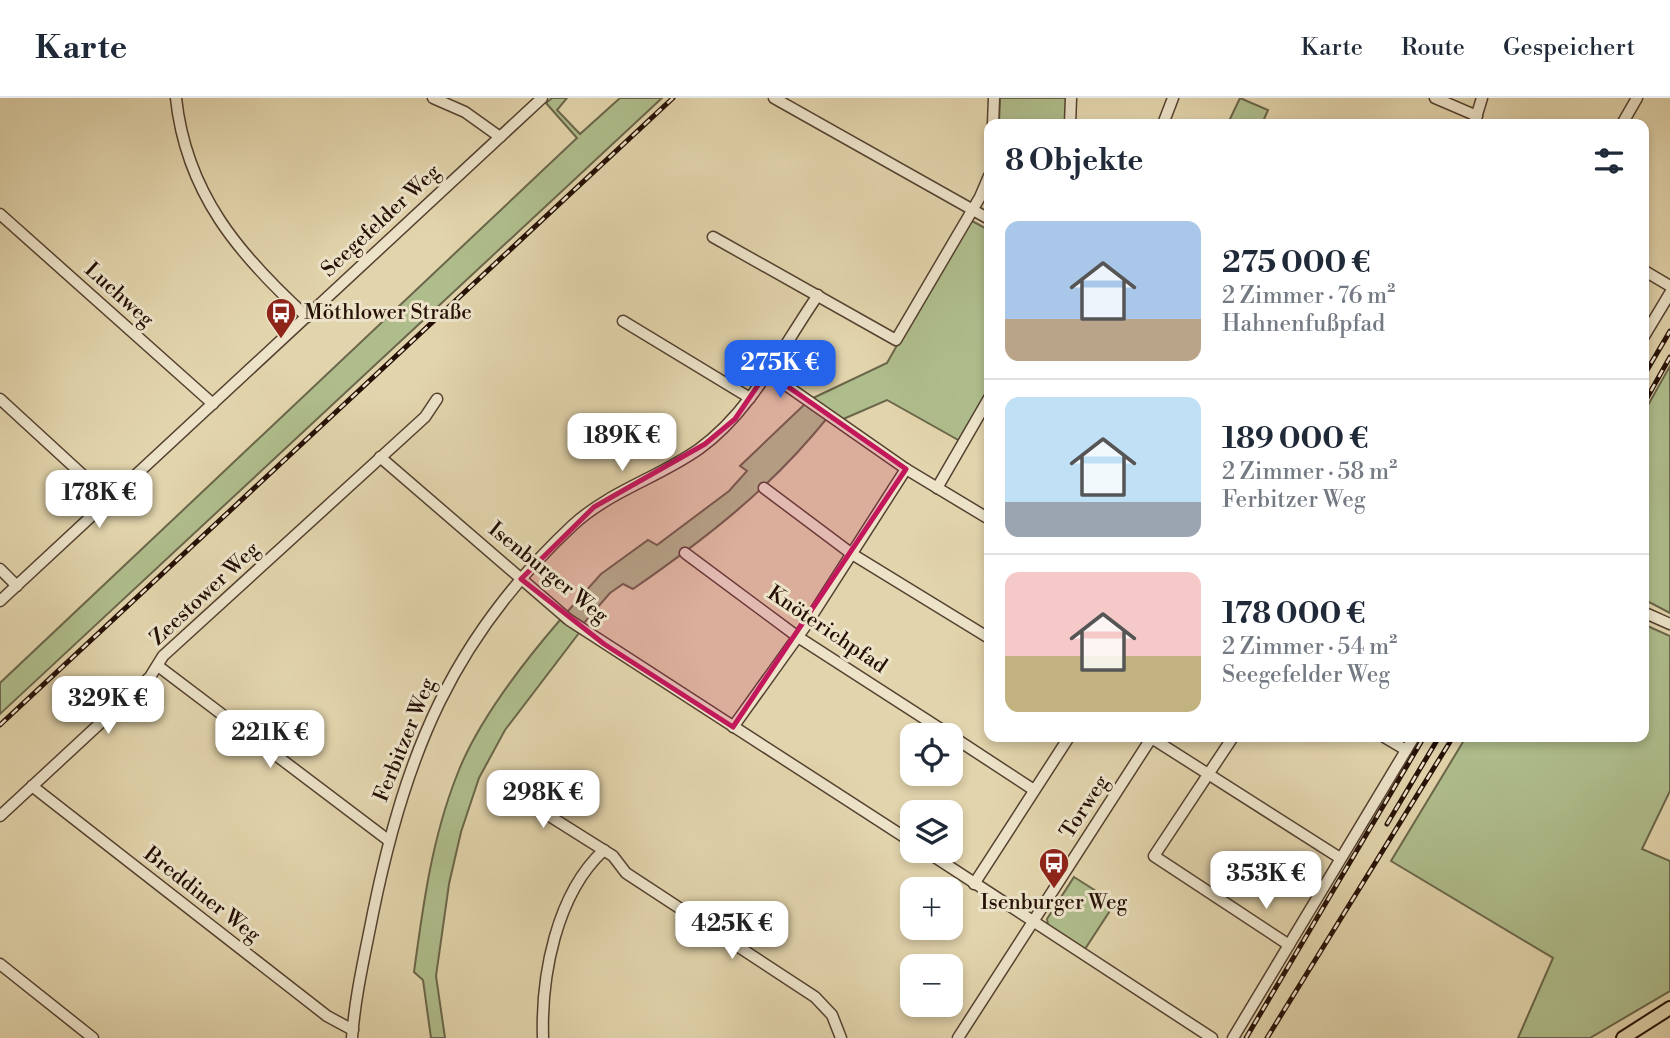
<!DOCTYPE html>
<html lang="de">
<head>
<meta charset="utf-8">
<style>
	body { margin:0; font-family:"Libre Bodoni",serif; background:#f2f2f3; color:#1f2937; height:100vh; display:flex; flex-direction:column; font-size:26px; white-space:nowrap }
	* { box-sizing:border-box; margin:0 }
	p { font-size:23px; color:#747a83 }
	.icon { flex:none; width:38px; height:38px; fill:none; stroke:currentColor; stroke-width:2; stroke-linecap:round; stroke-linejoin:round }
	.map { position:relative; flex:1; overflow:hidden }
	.sheet { position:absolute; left:984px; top:21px; width:665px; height:623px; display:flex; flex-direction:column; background:#fff; border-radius:14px; box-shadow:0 4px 10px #0003 }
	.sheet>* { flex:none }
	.tools { position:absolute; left:900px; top:625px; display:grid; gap:14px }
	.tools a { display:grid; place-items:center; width:63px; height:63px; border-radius:14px; background:#fff; box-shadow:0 4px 10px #0003; font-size:35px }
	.price { position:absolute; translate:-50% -60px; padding:0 16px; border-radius:14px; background:#fff; color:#222; font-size:23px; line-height:46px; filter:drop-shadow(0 2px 4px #0008) }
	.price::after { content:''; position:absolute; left:50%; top:42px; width:21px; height:16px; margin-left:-10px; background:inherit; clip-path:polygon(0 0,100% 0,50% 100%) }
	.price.active { background:#2563eb; color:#fff }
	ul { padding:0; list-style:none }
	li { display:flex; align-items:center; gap:21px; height:175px; padding:0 21px }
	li+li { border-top:2px solid #e0e1e3 }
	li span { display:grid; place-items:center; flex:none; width:196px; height:140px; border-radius:14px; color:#555 }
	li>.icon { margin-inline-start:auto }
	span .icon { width:84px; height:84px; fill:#fffc; stroke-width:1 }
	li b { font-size:30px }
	h2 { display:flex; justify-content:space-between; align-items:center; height:84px; padding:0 21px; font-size:30px }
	header { display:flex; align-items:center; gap:42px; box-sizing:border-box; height:98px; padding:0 35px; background:#fff; border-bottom:2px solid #e0e1e3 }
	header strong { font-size:33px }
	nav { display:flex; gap:38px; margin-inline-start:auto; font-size:24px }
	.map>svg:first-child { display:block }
	.green { fill:#afbd8c; stroke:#6a6649; stroke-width:2 }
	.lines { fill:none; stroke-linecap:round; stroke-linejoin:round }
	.minor-casing { stroke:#554130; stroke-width:13 }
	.major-casing { stroke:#261006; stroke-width:16 }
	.minor { stroke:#ece3c9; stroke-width:10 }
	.major { stroke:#e2d4ac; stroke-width:12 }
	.rail-casing { stroke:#261006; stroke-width:5 }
	.rail { stroke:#ece3c9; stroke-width:2.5; stroke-dasharray:8; stroke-linecap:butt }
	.marked { fill:#c2185b; fill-opacity:0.2; stroke:#c2185b; stroke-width:5; stroke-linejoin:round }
	.labels { text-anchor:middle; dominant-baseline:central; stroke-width:6; stroke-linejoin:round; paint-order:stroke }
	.street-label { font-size:21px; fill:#261006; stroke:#ece3c9 }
	.poi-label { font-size:21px; fill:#261006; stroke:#ece3c9; text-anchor:start }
</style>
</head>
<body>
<header>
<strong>Karte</strong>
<nav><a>Karte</a><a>Route</a><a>Gespeichert</a></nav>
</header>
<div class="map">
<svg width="1670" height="940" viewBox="0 0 1670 940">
	<rect width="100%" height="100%" fill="#e2d4ac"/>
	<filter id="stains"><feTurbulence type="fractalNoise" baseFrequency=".00286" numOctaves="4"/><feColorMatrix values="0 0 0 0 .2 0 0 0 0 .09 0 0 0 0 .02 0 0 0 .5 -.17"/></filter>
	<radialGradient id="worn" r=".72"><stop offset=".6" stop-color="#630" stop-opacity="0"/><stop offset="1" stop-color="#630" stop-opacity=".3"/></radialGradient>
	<g class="green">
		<path d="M 552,0 L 567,0 L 557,12 L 580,36 L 620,0 L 662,0 L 0,616 L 0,585 L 577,40 L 546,5 Z"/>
		<path d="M 1000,0 L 1066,0 L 1066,26 L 999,26 Z"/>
		<path d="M 1240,0 L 1268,12 L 1262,26 L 1235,26 L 1229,23 Z"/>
		<path d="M 972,123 L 989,132 L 989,293 L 960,343 L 887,302 L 841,322 L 811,301 L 887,265 L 967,124 Z"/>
		<path d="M 1670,268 L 1670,515 L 1643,501 L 1643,316 Z"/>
		<path d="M 807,304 L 828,319 C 771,390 708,439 633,491 L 623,486 L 610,495 L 584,525 L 567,514 L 601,476 L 648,442 L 657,447 L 729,393 L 747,373 L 740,368 Z"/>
		<path d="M 560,522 L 579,535 L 505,632 L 479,680 L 461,734 L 449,786 L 436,878 L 445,940 L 431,940 L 423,882 L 414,874 C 423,807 432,740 457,677 C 477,624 523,565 560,522 Z"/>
		<path d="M 1643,526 L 1670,538 L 1670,693 L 1642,751 L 1670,763 L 1670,893 L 1590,940 L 1518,940 L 1553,860 L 1391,763 L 1466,639 L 1643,639 Z"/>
		<path d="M 1074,779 L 1115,805 L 1085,851 L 1048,827 L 1047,821 Z"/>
	</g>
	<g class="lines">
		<g class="minor-casing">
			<g id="minor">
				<path d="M 176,0 C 186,95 239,157 307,219"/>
				<path d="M 433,0 L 465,14 L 500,39"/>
				<path d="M 774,0 L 989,121"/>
				<path d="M 1435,0 L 1477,18"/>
				<path d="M 993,26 L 994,0"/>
				<path d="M 1070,26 L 1071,0"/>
				<path d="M 1163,26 L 1173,0"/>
				<path d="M 1474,26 L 1482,0"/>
				<path d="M 1622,26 L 1637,0"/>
				<path d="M 0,116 L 213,306"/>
				<path d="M 713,139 L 896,242 L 980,99 L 989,78"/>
				<path d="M 1643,172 L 1670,188"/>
				<path d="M 623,223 L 750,300"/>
				<path d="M 1643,240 L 1670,195"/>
				<path d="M 767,274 L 906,371 L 989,421"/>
				<path d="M 0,301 L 110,402"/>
				<path d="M 380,359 L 569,522 L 912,744"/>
				<path d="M 764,390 L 852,456 L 989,540"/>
				<path d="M 937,390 L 989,300"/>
				<path d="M 685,455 L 798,539 L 950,637"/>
				<path d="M 0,471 L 17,488"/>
				<path d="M 0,503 L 542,0"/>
				<path d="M 1643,514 L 1670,526"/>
				<path d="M 158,568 L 388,742"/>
				<path d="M 733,629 L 804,530 L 906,371"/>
				<path d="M 950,637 L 1034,692"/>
				<path d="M 1150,639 L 1340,760"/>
				<path d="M 1233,639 L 1154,758 L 1289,847"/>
				<path d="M 1384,639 L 1406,652"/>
				<path d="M 494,683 L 613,758 L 626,775 L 815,899 L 832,917 L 841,940"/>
				<path d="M 32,688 L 327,918 L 353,932"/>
				<path d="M 0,718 L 150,579 L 163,558 L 425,319 L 437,301"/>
				<path d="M 924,752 L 1212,940"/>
				<path d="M 974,786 L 1069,639"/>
				<path d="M 0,866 L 93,940"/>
				<path d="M 352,940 C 355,898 365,856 373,815 C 405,657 452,540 573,427 C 610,393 658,380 699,351 C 751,314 782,249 818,197"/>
				<path d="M 543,940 C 541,878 556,796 604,752"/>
				<path d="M 958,940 L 1152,639"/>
				<path d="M 1233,940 L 1414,639"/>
			</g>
		</g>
		<g class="major-casing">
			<path id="major" d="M 1623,940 L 1670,910"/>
		</g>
		<use href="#minor" class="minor"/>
		<use href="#major" class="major"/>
		<g class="rail-casing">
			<g id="rail">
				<path d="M 1643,279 L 1670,233"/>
				<path d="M 1643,307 L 1670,259"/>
				<path d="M 0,627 L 673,0"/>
				<path d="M 1387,726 L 1439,639"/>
				<path d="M 1246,940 L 1424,639"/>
				<path d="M 1267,940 L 1453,639"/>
			</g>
		</g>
		<use href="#rail" class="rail"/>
	</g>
	<path class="marked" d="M 767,274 L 906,371 L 733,629 L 604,546 L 521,481 L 594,409 L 705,346 L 735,321 Z"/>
	<defs>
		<g id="bus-pin" transform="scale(1.575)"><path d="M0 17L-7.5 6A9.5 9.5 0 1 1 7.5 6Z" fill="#8f2418" stroke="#ece3c9"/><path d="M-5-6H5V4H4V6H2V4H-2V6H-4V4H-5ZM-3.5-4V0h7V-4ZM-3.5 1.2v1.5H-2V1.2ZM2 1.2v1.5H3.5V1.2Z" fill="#fff"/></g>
	</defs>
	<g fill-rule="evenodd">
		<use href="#bus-pin" x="281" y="215"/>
		<use href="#bus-pin" x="1054" y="765"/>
	</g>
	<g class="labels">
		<g class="street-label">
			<text transform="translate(381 123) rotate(-43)">Seegefelder Weg</text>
			<text transform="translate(119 197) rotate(42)">Luchweg</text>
			<text transform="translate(548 475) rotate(39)">Isenburger Weg</text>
			<text transform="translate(205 496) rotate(-43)">Zeestower Weg</text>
			<text transform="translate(827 532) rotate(34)">Knöterichpfad</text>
			<text transform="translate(405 642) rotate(-68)">Ferbitzer Weg</text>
			<text transform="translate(1085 709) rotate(-57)">Torweg</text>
			<text transform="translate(202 797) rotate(38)">Breddiner Weg</text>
		</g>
		<g class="poi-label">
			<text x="304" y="215">Möthlower Straße</text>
			<text x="1054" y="805" text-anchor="middle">Isenburger Weg</text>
		</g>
	</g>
	<rect width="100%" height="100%" filter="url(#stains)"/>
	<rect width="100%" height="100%" fill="url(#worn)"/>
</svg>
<div class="tools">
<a><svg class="icon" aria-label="locate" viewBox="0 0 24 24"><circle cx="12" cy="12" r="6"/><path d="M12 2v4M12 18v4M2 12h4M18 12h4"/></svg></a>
<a><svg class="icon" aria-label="layers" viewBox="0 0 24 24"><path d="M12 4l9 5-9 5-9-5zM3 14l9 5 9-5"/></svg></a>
<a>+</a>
<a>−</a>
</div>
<b class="price active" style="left:780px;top:302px">275K €</b>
<b class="price" style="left:622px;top:375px">189K €</b>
<b class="price" style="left:99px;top:432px">178K €</b>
<b class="price" style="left:108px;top:638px">329K €</b>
<b class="price" style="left:270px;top:672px">221K €</b>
<b class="price" style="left:543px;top:732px">298K €</b>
<b class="price" style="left:1266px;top:813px">353K €</b>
<b class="price" style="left:732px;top:863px">425K €</b>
<section class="sheet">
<h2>8 Objekte<svg class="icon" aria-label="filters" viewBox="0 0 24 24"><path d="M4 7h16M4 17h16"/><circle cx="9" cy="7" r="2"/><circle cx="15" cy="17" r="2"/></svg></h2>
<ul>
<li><span style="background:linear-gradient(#a9c7e8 70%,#b9a48a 0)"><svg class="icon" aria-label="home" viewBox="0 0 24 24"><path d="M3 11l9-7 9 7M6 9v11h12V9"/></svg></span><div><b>275 000 €</b><p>2 Zimmer · 76 m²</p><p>Hahnenfußpfad</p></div></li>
<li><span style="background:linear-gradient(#bfe0f5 75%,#9aa5b1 0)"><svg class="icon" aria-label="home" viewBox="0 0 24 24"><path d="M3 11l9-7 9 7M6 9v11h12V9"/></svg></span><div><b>189 000 €</b><p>2 Zimmer · 58 m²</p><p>Ferbitzer Weg</p></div></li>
<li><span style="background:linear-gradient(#f6c9c9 60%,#c2b280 0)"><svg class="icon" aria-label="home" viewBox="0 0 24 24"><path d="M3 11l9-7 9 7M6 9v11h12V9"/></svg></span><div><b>178 000 €</b><p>2 Zimmer · 54 m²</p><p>Seegefelder Weg</p></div></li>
</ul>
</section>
</div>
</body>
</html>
